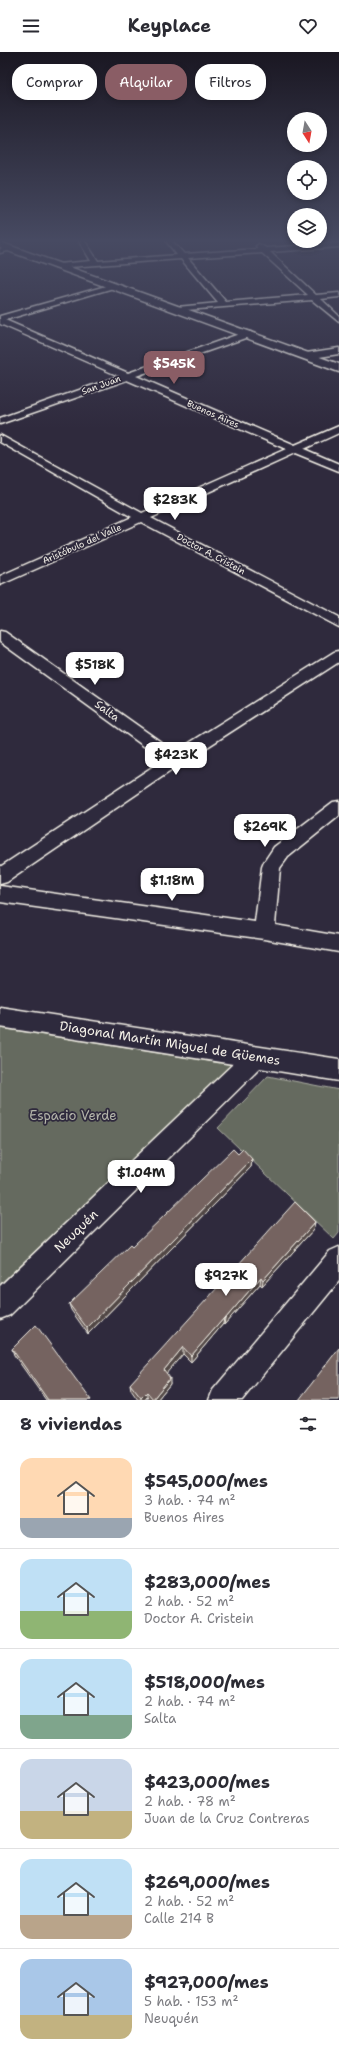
<!DOCTYPE html>
<html lang="es">
<head>
<meta charset="utf-8">
<style>
	body { margin:0; font-family:"Shantell Sans",sans-serif; background:#f2f2f3; color:#2b2b33; height:100vh; display:flex; flex-direction:column; font-size:15px; white-space:nowrap }
	* { box-sizing:border-box; margin:0 }
	p { font-size:13px; color:#7c7c81 }
	.icon { flex:none; width:22px; height:22px; fill:none; stroke:currentColor; stroke-width:2; stroke-linecap:round; stroke-linejoin:round }
	.map { position:relative; height:1348px; overflow:hidden }
	.sheet { display:flex; flex-direction:column; background:#fff; flex:1 }
	.sheet>* { flex:none }
	.top-card { position:absolute; left:12px; top:12px; width:315px; height:36px; display:flex; gap:8px }
	.needle { width:26px; rotate:169deg }
	.buttons { position:absolute; left:287px; top:60px; display:grid; gap:8px }
	.buttons a { display:grid; place-items:center; width:40px; height:40px; border-radius:50%; background:#fff; box-shadow:0 2px 6px #0003; font-size:20px }
	.price { position:absolute; translate:-50% -34px; padding:0 9px; border-radius:8px; background:#fff; color:#222; font-size:13px; line-height:26px; filter:drop-shadow(0 1px 2px #0008) }
	.price::after { content:''; position:absolute; left:50%; top:24px; width:12px; height:9px; margin-left:-6px; background:inherit; clip-path:polygon(0 0,100% 0,50% 100%) }
	.price.selected { background:#8a5d65; color:#fff }
	ul { padding:0; list-style:none }
	li { display:flex; align-items:center; gap:12px; height:100px; padding:0 20px }
	li+li { border-top:1px solid #e1e1e2 }
	li span { display:grid; place-items:center; flex:none; width:112px; height:80px; border-radius:12px; color:#555 }
	li>.icon { margin-inline-start:auto }
	span .icon { width:48px; height:48px; fill:#fffc; stroke-width:1 }
	li b { font-size:17px }
	h2 { display:flex; justify-content:space-between; align-items:center; height:48px; padding:0 20px; font-size:17px }
	.pill { padding:0 14px; border-radius:16px; background:#fff; box-shadow:0 2px 6px #0003; font-size:14px; line-height:36px }
	.pill.selected { background:#8a5d65; color:#fff }
	header { display:flex; justify-content:space-between; align-items:center; height:52px; padding:0 20px; background:#fff; font-size:18px; font-weight:700 }
	.map>svg:first-child { display:block }
	.green { fill:#656b5e; stroke:#acaea3 }
	.lines { fill:none; stroke-linecap:round; stroke-linejoin:round }
	.minor-casing { stroke:#f4f1e8; stroke-width:3 }
	.secondary-casing { stroke:#f4f1e8; stroke-width:3 }
	.minor { fill:#2f2a3d; fill-rule:evenodd }
	.secondary { fill:#2f2a3d; fill-rule:evenodd }
	.wall { fill:#645653; stroke:#f4f1e8 }
	.shaded-wall { fill:#514644; stroke:#f4f1e8 }
	.building { fill:#746461; stroke:#f4f1e8 }
	.labels { text-anchor:middle; dominant-baseline:central; stroke-width:3.5; stroke-linejoin:round; paint-order:stroke }
	.far-street-label { font-size:9px; fill:#f4f1e8; stroke:#2f2a3d }
	.street-label { font-size:11px; fill:#f4f1e8; stroke:#2f2a3d }
	.near-street-label { font-size:13px; fill:#f4f1e8; stroke:#2f2a3d }
	.near-park-label { font-size:13px; fill:#b4b5aa; stroke:#2f2a3d }
</style>
</head>
<body>
<header><svg class="icon" aria-label="menu" viewBox="0 0 24 24"><path d="M4 6h16M4 12h16M4 18h16"/></svg>Keyplace<svg class="icon" aria-label="heart" viewBox="0 0 24 24"><path d="M12 20l-8-8c-3-5 5-10 8-4 3-6 11-1 8 4z"/></svg></header>
<div class="map">
<svg width="339" height="1348" viewBox="0 0 339 1348">
	<rect width="100%" height="100%" fill="#2f2a3d"/>
	<filter id="ink" filterUnits="userSpaceOnUse"><feTurbulence type="fractalNoise" baseFrequency=".025" numOctaves="2"/><feDisplacementMap in="SourceGraphic" scale="8" xChannelSelector="R" yChannelSelector="G"/><feConvolveMatrix kernelMatrix="1 2 1 2 8 2 1 2 1" color-interpolation-filters="sRGB"/></filter>
	<g filter="url(#ink)">
		<g class="green">
			<path d="M 0,976 L 234,1013 L 0,1232 Z"/>
			<path d="M 268,1024 L 339,1038 L 339,1181 L 334,1187 L 218,1076 Z"/>
		</g>
		<g class="lines">
			<g class="minor-casing">
				<g id="minor">
					<path d="M 79,189 L 85,189 L 98,209 L 177,203 L 166,189 L 172,189 L 184,202 L 258,197 L 256,194 L 259,192 L 266,196 L 339,191 L 339,195 L 270,200 L 316,243 L 339,241 L 339,245 L 321,247 L 339,264 L 339,270 L 312,248 L 174,259 L 173,257 L 177,255 L 218,251 L 181,207 L 55,216 L 54,214 L 58,212 L 91,209 ZM 262,201 L 308,243 L 226,250 L 188,206 Z"/>
					<path d="M 9,195 L 12,197 L 11,198 L 0,201 L 0,197 Z"/>
					<path d="M 113,232 L 120,234 L 5,268 L 128,321 L 245,280 L 251,280 L 251,284 L 136,324 L 295,393 L 339,374 L 339,381 L 304,397 L 339,412 L 339,419 L 295,401 L 151,466 L 339,565 L 339,575 L 141,470 L 0,533 L 0,524 L 132,465 L 0,390 L 0,383 L 142,461 L 286,397 L 127,328 L 0,372 L 0,366 L 119,324 L 0,272 L 0,264 Z"/>
					<path d="M 339,296 L 339,302 L 306,307 L 302,304 L 306,301 Z"/>
					<path d="M 0,579 L 5,580 L 175,700 L 334,600 L 339,599 L 339,610 L 181,712 L 7,830 L 0,832 L 0,815 L 163,708 L 0,590 Z"/>
					<path d="M 339,749 L 339,764 L 288,805 L 280,816 L 275,873 L 339,884 L 339,900 L 264,887 L 0,850 L 0,834 L 255,870 L 262,815 L 264,810 L 274,795 L 333,750 Z"/>
					<path d="M 0,955 L 339,1007 L 339,1029 L 260,1016 L 10,1263 L 0,1267 L 0,1234 L 233,1012 L 0,975 Z"/>
					<path d="M 339,1195 L 339,1229 L 242,1348 L 209,1348 L 213,1338 L 330,1199 Z"/>
				</g>
			</g>
			<g class="secondary-casing">
				<path id="secondary" d="M 0,190 L 339,312 L 339,320 L 0,196 Z"/>
			</g>
			<use href="#minor" class="minor"/>
			<use href="#secondary" class="secondary"/>
		</g>
		<g class="wall">
			<path d="M 238,1102 L 252,1107 L 251,1115 L 88,1282 L 71,1258 L 69,1252 L 132,1195 Z"/>
			<path d="M 315,1170 L 313,1178 L 262,1234 L 260,1232 L 224,1273 L 223,1272 L 191,1310 L 183,1302 L 166,1321 L 170,1332 L 157,1348 L 149,1348 L 147,1345 L 145,1348 L 138,1348 L 131,1338 L 130,1332 Z"/>
			<path d="M 12,1297 L 91,1348 L 46,1348 L 14,1303 Z"/>
		</g>
		<g class="shaded-wall">
			<path d="M 252,1107 L 251,1115 L 88,1282 L 87,1276 Z"/>
			<path d="M 315,1170 L 313,1178 L 262,1234 L 263,1228 Z"/>
			<path d="M 261,1225 L 260,1232 L 224,1273 L 225,1267 Z"/>
			<path d="M 224,1266 L 223,1272 L 191,1310 L 191,1304 Z"/>
			<path d="M 183,1295 L 183,1302 L 164,1324 L 164,1318 Z"/>
			<path d="M 170,1326 L 170,1332 L 157,1348 L 153,1348 L 153,1347 Z"/>
			<path d="M 147,1340 L 147,1345 L 145,1348 L 141,1348 L 141,1346 Z"/>
		</g>
		<g class="building">
			<path d="M 233,1097 L 238,1102 L 243,1097 L 252,1107 L 87,1276 L 69,1252 L 130,1193 L 132,1195 Z"/>
			<path d="M 295,1150 L 315,1170 L 263,1228 L 261,1225 L 225,1267 L 224,1266 L 191,1304 L 183,1295 L 164,1318 L 170,1326 L 153,1347 L 147,1340 L 141,1346 L 130,1332 Z"/>
			<path d="M 36,1273 L 91,1348 L 48,1348 L 12,1297 Z"/>
			<path d="M 339,1296 L 339,1348 L 299,1348 Z"/>
		</g>
	</g>
	<linearGradient id="sky" x2="0" y2="1"><stop stop-color="#1a1722"/><stop offset="0.5" stop-color="#474a62"/><stop offset="1" stop-color="#474a62" stop-opacity="0"/></linearGradient>
	<rect width="339" height="377" fill="url(#sky)"/>
	<g class="labels">
		<g class="far-street-label">
			<text transform="translate(101 333) rotate(-20)">San Juan</text>
			<text transform="translate(213 362) rotate(24)">Buenos Aires</text>
			<text transform="translate(82 492) rotate(-24)">Aristóbulo del Valle</text>
			<text transform="translate(211 502) rotate(28)">Doctor A. Cristein</text>
		</g>
		<g class="street-label">
			<text transform="translate(107 659) rotate(36)">Salta</text>
		</g>
		<g class="near-street-label">
			<text transform="translate(170 991) rotate(9)">Diagonal Martín Miguel de Güemes</text>
			<text transform="translate(76 1179) rotate(-44)">Neuquén</text>
		</g>
		<g class="near-park-label">
			<text x="73" y="1063">Espacio Verde</text>
		</g>
	</g>
</svg>
<div class="buttons">
<a><svg class="needle" viewBox="-14 -14 28 28"><path d="M0-13l5 13h-10z" fill="#e53935"/><path d="M0 13l5-13h-10z" fill="#7c7c81"/></svg></a>
<a><svg class="icon" aria-label="locate" viewBox="0 0 24 24"><circle cx="12" cy="12" r="6"/><path d="M12 2v4M12 18v4M2 12h4M18 12h4"/></svg></a>
<a><svg class="icon" aria-label="layers" viewBox="0 0 24 24"><path d="M12 4l9 5-9 5-9-5zM3 14l9 5 9-5"/></svg></a>
</div>
<b class="price selected" style="left:174px;top:333px">$545K</b>
<b class="price" style="left:175px;top:469px">$283K</b>
<b class="price" style="left:95px;top:634px">$518K</b>
<b class="price" style="left:176px;top:724px">$423K</b>
<b class="price" style="left:265px;top:796px">$269K</b>
<b class="price" style="left:172px;top:850px">$1.18M</b>
<b class="price" style="left:141px;top:1142px">$1.04M</b>
<b class="price" style="left:226px;top:1245px">$927K</b>
<div class="top-card">
<a class="pill">Comprar</a>
<a class="pill selected">Alquilar</a>
<a class="pill">Filtros</a>
</div>
</div>
<section class="sheet">
<h2>8 viviendas<svg class="icon" aria-label="filters" viewBox="0 0 24 24"><path d="M4 7h16M4 17h16"/><circle cx="9" cy="7" r="2"/><circle cx="15" cy="17" r="2"/></svg></h2>
<ul>
<li><span style="background:linear-gradient(#ffd9b3 75%,#9aa5b1 0)"><svg class="icon" aria-label="home" viewBox="0 0 24 24"><path d="M3 11l9-7 9 7M6 9v11h12V9"/></svg></span><div><b>$545,000/mes</b><p>3 hab. · 74 m²</p><p>Buenos Aires</p></div></li>
<li><span style="background:linear-gradient(#bfe0f5 65%,#8fb573 0)"><svg class="icon" aria-label="home" viewBox="0 0 24 24"><path d="M3 11l9-7 9 7M6 9v11h12V9"/></svg></span><div><b>$283,000/mes</b><p>2 hab. · 52 m²</p><p>Doctor A. Cristein</p></div></li>
<li><span style="background:linear-gradient(#bfe0f5 70%,#7fa58c 0)"><svg class="icon" aria-label="home" viewBox="0 0 24 24"><path d="M3 11l9-7 9 7M6 9v11h12V9"/></svg></span><div><b>$518,000/mes</b><p>2 hab. · 74 m²</p><p>Salta</p></div></li>
<li><span style="background:linear-gradient(#c9d6e8 65%,#c2b280 0)"><svg class="icon" aria-label="home" viewBox="0 0 24 24"><path d="M3 11l9-7 9 7M6 9v11h12V9"/></svg></span><div><b>$423,000/mes</b><p>2 hab. · 78 m²</p><p>Juan de la Cruz Contreras</p></div></li>
<li><span style="background:linear-gradient(#bfe0f5 70%,#b9a48a 0)"><svg class="icon" aria-label="home" viewBox="0 0 24 24"><path d="M3 11l9-7 9 7M6 9v11h12V9"/></svg></span><div><b>$269,000/mes</b><p>2 hab. · 52 m²</p><p>Calle 214 B</p></div></li>
<li><span style="background:linear-gradient(#a9c7e8 70%,#c2b280 0)"><svg class="icon" aria-label="home" viewBox="0 0 24 24"><path d="M3 11l9-7 9 7M6 9v11h12V9"/></svg></span><div><b>$927,000/mes</b><p>5 hab. · 153 m²</p><p>Neuquén</p></div></li>
</ul>
</section>
</body>
</html>
